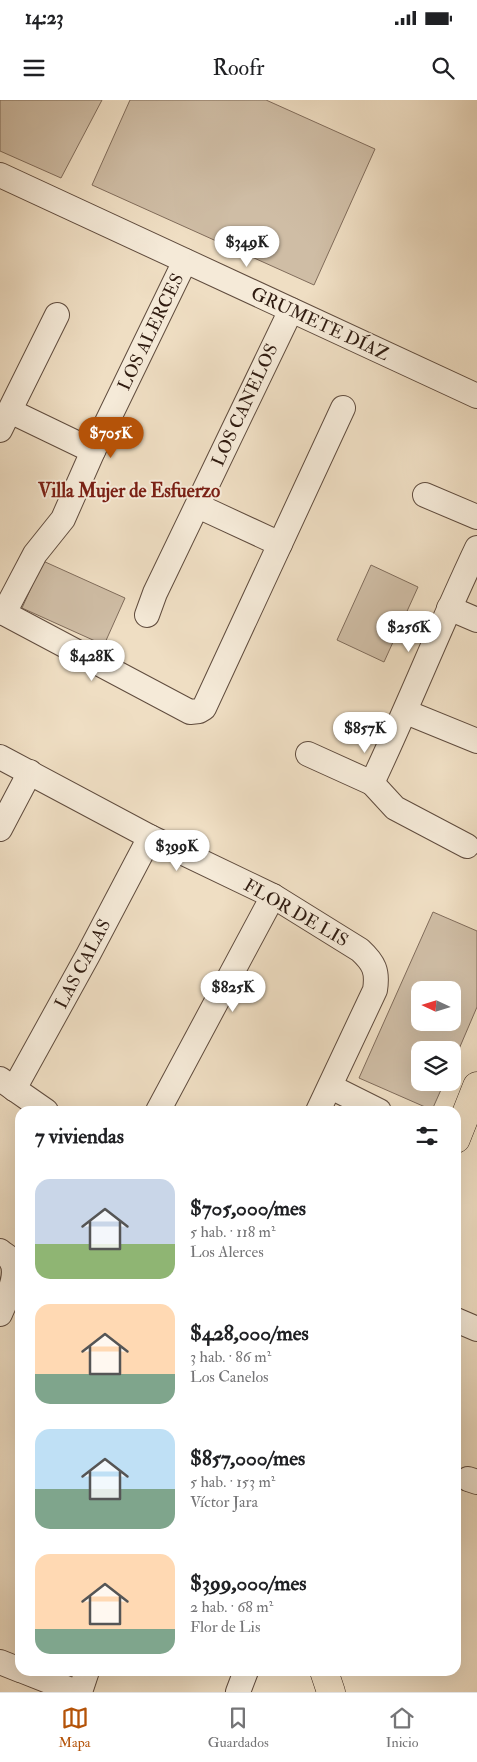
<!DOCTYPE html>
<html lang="es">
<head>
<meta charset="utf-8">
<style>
	body { margin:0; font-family:"IM FELL Double Pica",serif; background:#f6f6f6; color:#202124; height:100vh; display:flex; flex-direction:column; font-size:19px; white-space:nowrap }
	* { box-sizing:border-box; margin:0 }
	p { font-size:16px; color:#757577 }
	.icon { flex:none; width:28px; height:28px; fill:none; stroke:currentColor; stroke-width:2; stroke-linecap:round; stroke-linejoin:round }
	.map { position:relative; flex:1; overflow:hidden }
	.panel { position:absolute; left:15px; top:1006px; width:446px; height:570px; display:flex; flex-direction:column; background:#fff; border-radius:15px; box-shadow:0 5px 20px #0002 }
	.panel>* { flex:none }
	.needle { width:32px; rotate:274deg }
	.tools { position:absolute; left:411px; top:881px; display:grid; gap:10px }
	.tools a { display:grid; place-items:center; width:50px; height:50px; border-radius:10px; background:#fff; box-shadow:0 5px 20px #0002; font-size:25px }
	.price { position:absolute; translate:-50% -42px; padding:0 11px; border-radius:18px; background:#fff; color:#222; font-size:16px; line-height:32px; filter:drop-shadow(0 1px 2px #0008) }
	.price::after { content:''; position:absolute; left:50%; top:30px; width:15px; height:11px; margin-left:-8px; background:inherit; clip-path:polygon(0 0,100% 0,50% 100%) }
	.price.active { background:#b45309; color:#fff }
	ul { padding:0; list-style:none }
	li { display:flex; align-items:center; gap:15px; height:125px; padding:0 20px }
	li span { display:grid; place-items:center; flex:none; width:140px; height:100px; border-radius:15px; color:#555 }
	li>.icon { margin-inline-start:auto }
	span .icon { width:60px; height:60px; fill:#fffc; stroke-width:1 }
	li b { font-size:21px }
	h2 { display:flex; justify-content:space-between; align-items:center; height:60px; padding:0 20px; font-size:21px }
	.status { display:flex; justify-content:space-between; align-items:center; height:35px; padding:0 25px; background:#fff; direction:ltr }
	.status svg { height:14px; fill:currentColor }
	header { display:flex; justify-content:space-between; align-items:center; height:65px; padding:0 20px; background:#fff; font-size:22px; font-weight:600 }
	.tab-bar { display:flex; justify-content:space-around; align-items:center; height:70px; border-top:1px solid #e0e0e0; background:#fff; font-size:14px; color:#757577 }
	.tab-bar a { display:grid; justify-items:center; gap:2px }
	.tab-bar .active { color:#b45309 }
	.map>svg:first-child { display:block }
	.green { fill:#cfbda5; stroke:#806c5b; fill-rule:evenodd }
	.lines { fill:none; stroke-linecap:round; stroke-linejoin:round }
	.minor-casing { stroke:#604c3e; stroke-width:26 }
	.major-casing { stroke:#301c11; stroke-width:29 }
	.minor { stroke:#f5ead8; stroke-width:24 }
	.major { stroke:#efdec3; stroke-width:28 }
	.labels { text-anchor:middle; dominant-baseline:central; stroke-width:4; stroke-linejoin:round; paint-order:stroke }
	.street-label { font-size:18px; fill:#301c11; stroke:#f5ead8 }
	.neighbourhood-label { font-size:19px; font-weight:bold; fill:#7a1f14; stroke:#f5ead8 }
</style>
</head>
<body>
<div class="status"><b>14:23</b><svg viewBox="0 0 49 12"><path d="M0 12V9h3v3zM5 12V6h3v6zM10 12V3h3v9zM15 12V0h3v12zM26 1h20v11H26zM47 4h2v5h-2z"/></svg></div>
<header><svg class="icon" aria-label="menu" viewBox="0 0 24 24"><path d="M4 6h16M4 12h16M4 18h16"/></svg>Roofr<svg class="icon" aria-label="search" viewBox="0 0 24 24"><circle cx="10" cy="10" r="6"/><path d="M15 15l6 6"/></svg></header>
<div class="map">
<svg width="477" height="1592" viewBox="0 0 477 1592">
	<rect width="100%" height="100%" fill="#efdec3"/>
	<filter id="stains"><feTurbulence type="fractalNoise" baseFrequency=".004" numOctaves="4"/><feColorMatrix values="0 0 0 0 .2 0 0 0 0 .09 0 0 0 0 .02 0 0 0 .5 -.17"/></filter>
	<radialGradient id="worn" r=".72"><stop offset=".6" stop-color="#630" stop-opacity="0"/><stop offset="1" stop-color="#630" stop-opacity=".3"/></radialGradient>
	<g class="green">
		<path d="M 0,0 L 102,0 L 61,78 L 0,51 Z"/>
		<path d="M 130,0 L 266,0 L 375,49 L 314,185 L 92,85 Z"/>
		<path d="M 43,461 L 125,498 L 104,545 L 22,508 Z"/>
		<path d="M 371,465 L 418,487 L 384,562 L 337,540 Z"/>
		<path d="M 433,812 L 477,831 L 477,907 L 453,963 L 452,950 L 420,950 L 420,982 L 444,983 L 432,1010 L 359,978 ZM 420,890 L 452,890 L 452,922 L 420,922 Z"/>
	</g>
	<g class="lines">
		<g class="minor-casing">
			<g id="minor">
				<path d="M 0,75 L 477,296"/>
				<path d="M 10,311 L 93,351"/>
				<path d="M 0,330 L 57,215"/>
				<path d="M 425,395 L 477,417"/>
				<path d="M 198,406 L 280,444"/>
				<path d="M 449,508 L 477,520"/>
				<path d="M 0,511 L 190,612 L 199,611 L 204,608 L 343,308"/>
				<path d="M 4,513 L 35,454 L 63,419 L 93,351 L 185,161"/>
				<path d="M 147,515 L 155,493 L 291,210"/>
				<path d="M 406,612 L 477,641"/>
				<path d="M 308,654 L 372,683 C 409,605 440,526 477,448"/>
				<path d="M 0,657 L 150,737 L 273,796 L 360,850 C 374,863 378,871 375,890 L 318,1011"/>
				<path d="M 372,683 L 395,708 L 467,746"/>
				<path d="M 0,729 L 30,672"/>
				<path d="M 0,979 L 46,1011"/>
				<path d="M 331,987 L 379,1011"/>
				<path d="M 14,989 L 88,855 L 150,737"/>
				<path d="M 158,1011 L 273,796"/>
				<path d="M 0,1151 C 3,1154 8,1156 10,1159 C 21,1174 6,1199 0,1214"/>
				<path d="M 456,1220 L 477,1229"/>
				<path d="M 468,1379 L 477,1382"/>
				<path d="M 0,1562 L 20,1570"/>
				<path d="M 23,1571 L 76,1592"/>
				<path d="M 80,1592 L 87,1571"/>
				<path d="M 238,1592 L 246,1571"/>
			</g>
		</g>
		<g class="major-casing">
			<g id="major">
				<path d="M 456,1039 L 477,986"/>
				<path d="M 324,1571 L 331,1592"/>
			</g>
		</g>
		<use href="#minor" class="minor"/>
		<use href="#major" class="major"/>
	</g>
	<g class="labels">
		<g class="street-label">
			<text transform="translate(320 224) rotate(25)">GRUMETE DÍAZ</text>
			<text transform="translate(151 232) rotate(-64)">LOS ALERCES</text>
			<text transform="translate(245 305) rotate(-65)">LOS CANELOS</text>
			<text transform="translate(296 813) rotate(30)">FLOR DE LIS</text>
			<text transform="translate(83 864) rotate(-62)">LAS CALAS</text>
		</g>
		<g class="neighbourhood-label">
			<text x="129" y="391">Villa Mujer de Esfuerzo</text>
		</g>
	</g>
	<rect width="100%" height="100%" filter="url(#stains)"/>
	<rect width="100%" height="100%" fill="url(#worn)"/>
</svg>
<div class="tools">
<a><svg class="needle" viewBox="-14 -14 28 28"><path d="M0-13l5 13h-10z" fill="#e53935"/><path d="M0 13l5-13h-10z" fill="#757577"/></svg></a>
<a><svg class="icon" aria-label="layers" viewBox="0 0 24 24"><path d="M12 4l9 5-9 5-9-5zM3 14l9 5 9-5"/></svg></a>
</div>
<b class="price" style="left:247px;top:168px">$349K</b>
<b class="price active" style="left:111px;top:359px">$705K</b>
<b class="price" style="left:409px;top:553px">$256K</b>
<b class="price" style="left:92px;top:582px">$428K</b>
<b class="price" style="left:365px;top:654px">$857K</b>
<b class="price" style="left:177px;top:772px">$399K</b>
<b class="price" style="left:233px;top:913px">$825K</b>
<section class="panel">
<h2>7 viviendas<svg class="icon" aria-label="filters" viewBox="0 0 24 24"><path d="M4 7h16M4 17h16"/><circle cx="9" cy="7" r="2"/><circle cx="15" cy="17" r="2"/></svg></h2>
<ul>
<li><span style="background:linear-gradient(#c9d6e8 65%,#8fb573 0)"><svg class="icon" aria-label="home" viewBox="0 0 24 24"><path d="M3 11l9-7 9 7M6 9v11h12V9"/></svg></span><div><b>$705,000/mes</b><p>5 hab. · 118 m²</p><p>Los Alerces</p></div></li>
<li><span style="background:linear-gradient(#ffd9b3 70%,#7fa58c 0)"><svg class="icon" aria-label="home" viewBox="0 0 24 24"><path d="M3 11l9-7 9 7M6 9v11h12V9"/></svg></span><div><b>$428,000/mes</b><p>3 hab. · 86 m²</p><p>Los Canelos</p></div></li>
<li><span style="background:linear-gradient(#bfe0f5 60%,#7fa58c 0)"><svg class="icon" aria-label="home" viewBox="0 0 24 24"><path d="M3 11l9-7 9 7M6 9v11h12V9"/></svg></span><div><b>$857,000/mes</b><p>5 hab. · 153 m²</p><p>Víctor Jara</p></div></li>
<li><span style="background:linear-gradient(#ffd9b3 75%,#7fa58c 0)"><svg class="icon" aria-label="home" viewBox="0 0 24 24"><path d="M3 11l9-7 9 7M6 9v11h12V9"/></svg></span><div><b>$399,000/mes</b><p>2 hab. · 68 m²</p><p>Flor de Lis</p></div></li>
</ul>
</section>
</div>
<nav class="tab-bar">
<a class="active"><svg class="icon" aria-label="map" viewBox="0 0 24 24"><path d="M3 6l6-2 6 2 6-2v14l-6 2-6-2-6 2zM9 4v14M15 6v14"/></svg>Mapa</a>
<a><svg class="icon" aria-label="saved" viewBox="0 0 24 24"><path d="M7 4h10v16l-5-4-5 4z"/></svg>Guardados</a>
<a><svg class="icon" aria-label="home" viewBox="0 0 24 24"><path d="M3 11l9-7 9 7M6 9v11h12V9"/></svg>Inicio</a>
</nav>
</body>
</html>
